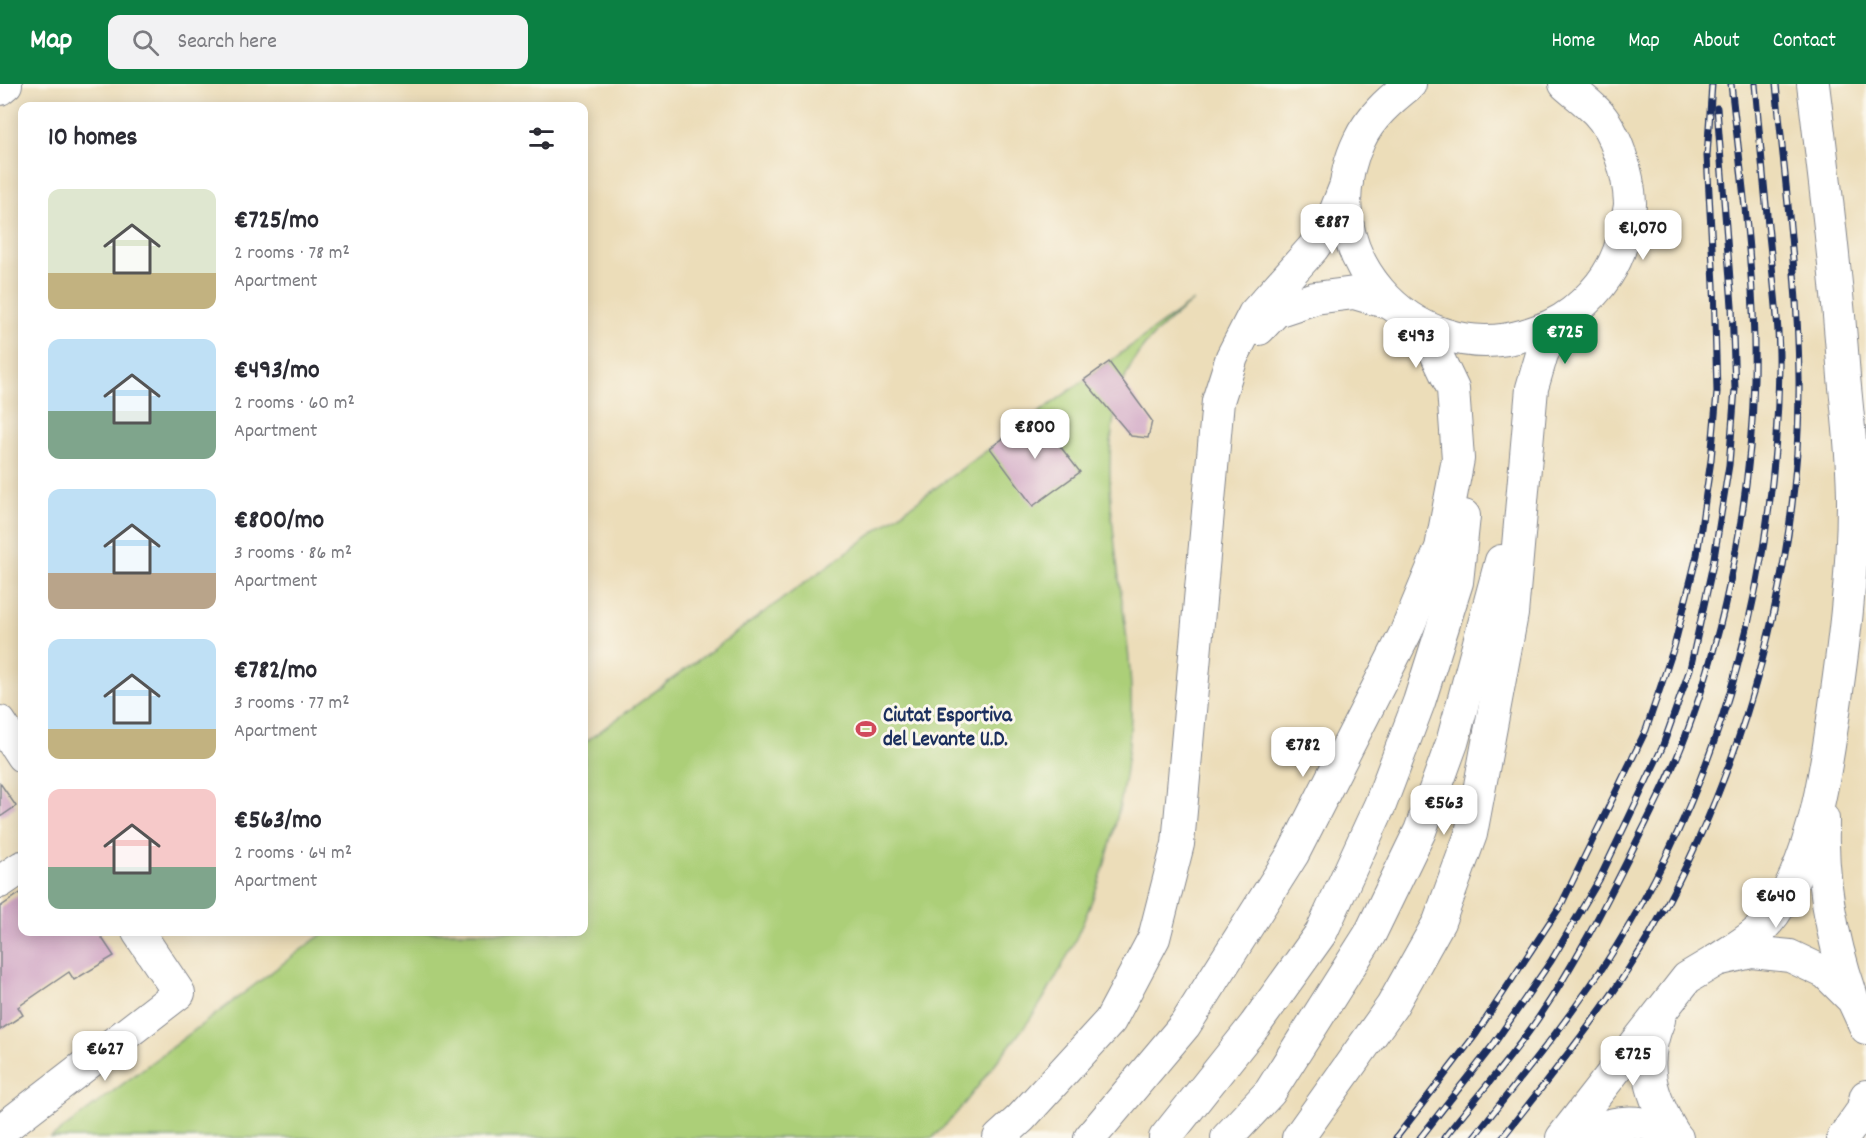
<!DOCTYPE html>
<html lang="en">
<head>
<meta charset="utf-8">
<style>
	body { margin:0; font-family:Dekko,sans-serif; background:#f2f2f3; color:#2b2b33; height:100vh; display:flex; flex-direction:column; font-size:22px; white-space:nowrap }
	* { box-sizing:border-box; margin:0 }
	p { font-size:20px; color:#7c7c81 }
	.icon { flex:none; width:33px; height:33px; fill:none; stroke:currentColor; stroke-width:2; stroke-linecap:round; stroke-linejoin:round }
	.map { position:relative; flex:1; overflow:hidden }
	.panel { position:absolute; left:18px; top:18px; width:570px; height:834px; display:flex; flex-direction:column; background:#fff; border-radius:12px; box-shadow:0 3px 15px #0003 }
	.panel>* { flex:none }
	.price { position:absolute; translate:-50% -51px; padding:0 14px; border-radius:12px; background:#fff; color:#222; font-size:20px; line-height:39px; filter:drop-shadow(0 2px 3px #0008) }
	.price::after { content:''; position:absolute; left:50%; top:36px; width:18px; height:14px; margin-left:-9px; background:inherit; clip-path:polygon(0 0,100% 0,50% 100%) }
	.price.current { background:#0b8043; color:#fff }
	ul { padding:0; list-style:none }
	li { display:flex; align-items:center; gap:18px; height:150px; padding:0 30px }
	li span { display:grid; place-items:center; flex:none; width:168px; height:120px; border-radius:12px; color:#555 }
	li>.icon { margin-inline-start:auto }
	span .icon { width:72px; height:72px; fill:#fffc; stroke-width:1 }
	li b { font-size:26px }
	h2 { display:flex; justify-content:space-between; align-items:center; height:72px; padding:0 30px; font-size:26px }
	header { display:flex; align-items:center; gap:36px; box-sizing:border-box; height:84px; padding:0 30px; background:#0b8043; color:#fff }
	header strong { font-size:28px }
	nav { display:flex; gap:33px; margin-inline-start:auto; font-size:21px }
	.search { width:420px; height:54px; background:#f2f2f3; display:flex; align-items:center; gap:15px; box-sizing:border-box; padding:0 21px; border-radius:12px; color:#7c7c81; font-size:22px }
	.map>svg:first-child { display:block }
	.green { fill:#accf78; stroke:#647f6b; stroke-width:1.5 }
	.building { fill:#d2a9c6 }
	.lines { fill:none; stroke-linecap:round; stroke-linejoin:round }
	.minor-casing { stroke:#84868c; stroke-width:34 }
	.minor { stroke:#fff; stroke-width:32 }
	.rail-casing { stroke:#1b2f5e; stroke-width:7 }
	.rail { stroke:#fbf7ec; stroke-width:4.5; stroke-dasharray:14; stroke-linecap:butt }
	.labels { text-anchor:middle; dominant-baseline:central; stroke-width:6; stroke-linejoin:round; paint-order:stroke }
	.poi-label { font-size:21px; font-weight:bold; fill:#1b2f5e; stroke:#fbf7ec; text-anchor:start }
</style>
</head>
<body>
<header>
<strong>Map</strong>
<div class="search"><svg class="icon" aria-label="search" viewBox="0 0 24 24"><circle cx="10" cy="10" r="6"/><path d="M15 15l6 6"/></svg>Search here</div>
<nav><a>Home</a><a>Map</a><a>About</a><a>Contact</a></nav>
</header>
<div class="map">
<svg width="1866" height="1054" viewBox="0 0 1866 1054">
	<rect width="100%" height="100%" fill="#fbf7ec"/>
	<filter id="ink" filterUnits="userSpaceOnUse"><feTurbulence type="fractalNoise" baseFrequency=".0167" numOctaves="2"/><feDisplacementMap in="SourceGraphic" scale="12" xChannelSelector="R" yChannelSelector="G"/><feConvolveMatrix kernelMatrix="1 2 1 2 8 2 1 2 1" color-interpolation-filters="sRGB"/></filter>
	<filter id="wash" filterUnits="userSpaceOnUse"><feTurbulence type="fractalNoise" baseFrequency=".008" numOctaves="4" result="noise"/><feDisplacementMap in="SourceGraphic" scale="24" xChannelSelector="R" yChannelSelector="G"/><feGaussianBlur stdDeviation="1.35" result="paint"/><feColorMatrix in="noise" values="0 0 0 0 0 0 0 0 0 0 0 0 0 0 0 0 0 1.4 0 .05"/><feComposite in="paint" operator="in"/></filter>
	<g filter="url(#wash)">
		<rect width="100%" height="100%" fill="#ecddb9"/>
		<path class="green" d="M 1193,217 C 1171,235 1149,252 1134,276 C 1079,369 1136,529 1131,633 C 1126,733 1095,832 1042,917 C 1030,938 1013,957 998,976 C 977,1003 958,1031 932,1054 L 51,1054 L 325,848 L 584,848 L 584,659 Z"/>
		<g id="blocks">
			<g class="building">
				<path d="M 1109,278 L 1152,337 L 1148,354 L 1131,352 L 1084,296 Z"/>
				<path d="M 1036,331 L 1080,388 L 1033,422 L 990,364 Z"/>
				<path d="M 0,699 L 16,722 L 0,733 Z"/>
				<path d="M 22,808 L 22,848 L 98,848 L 114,872 L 74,896 L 69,888 L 18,923 L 23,931 L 0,946 L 0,823 Z"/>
			</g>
		</g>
	</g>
	<g filter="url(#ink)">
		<use href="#blocks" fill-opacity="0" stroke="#84868c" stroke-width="1.5"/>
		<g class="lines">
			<g class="minor-casing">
				<g id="minor">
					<path d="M 1410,0 C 1390,16 1370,33 1359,57 C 1307,165 1411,285 1525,251 C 1544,245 1558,240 1573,228 C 1601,205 1618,181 1625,146 C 1626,137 1630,127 1630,119 C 1629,91 1616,47 1596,27 C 1586,17 1575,9 1565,0"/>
					<path d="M 0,5 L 6,0"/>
					<path d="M 1259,245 L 1276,227 L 1315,214 L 1354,209 L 1388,219"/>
					<path d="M 0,638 L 22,672"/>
					<path d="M 1823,735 C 1821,796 1831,852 1851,910"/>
					<path d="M 0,798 L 22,783"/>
					<path d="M 1717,876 C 1738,862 1760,850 1774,830 C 1811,777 1823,704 1832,642 C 1843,567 1853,493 1853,417 C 1853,376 1848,334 1844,293 C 1837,195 1825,98 1813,0"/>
					<path d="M 1659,936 C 1640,981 1651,1013 1675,1052"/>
					<path d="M 0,1047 L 179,909 L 138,848"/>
					<path d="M 999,1054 L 1021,1034 L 1110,937 L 1154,854 L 1178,760 L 1218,317 L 1232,273 L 1254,230 L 1313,164 L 1332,136 L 1347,98"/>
					<path d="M 1090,1054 L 1185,941 L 1293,770 L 1406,548 L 1441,464 L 1458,375 L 1453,305 L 1424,244"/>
					<path d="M 1165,1054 L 1255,941 L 1321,849 L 1380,721 L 1419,618 L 1457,498 L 1464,432"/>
					<path d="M 1227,1054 L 1270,1008 L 1370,850 L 1420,747 L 1452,659 L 1501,477"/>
					<path d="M 1298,1054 L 1392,922 L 1439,838 L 1471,750 L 1512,530 L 1532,304 L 1542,270 L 1557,241"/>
					<path d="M 1562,1054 L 1687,894 L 1717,876 L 1752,868 L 1790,872 L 1826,889 L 1853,916 L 1866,944"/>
					<path d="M 1575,1054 C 1609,1036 1645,1031 1677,1054"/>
					<path d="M 1843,1054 L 1862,1027 L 1866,1012"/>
				</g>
			</g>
			<use href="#minor" class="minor"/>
			<g class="rail-casing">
				<g id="rail">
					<path d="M 1396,1054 L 1476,950 L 1561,821 L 1646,646 L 1674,563 L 1697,471 L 1711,376 L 1717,308 L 1714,201 L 1707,72 L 1712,0"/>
					<path d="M 1420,1054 L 1493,961 L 1551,877 L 1599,796 L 1662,664 L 1690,585 L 1713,480 L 1729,381 L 1735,305 L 1732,222 L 1717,24"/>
					<path d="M 1444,1054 C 1475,1014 1511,975 1539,933 C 1573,883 1601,829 1628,775 C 1648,734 1670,694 1686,651 C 1727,542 1751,412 1754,295 C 1756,196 1742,98 1731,0"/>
					<path d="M 1473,1054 C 1522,992 1574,930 1616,863 C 1724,690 1776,485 1779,284 C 1780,246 1774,207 1771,170 C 1765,113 1760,57 1755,0"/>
					<path d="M 1502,1054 C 1557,984 1614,915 1657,838 C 1747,676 1801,479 1799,294 C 1798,196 1785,98 1776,0"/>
				</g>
			</g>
			<use href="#rail" class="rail"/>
		</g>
	</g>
	<defs>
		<g id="stadium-bare" transform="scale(1.62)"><path d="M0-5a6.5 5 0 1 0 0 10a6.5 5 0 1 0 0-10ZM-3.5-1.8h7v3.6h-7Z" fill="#d1495b" stroke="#fbf7ec" stroke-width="2.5" paint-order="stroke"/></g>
	</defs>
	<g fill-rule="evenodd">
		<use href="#stadium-bare" x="866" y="645"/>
	</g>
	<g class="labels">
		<g class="poi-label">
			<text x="883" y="633">Ciutat Esportiva<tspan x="883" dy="24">del Levante U.D.</tspan></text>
		</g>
	</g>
</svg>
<b class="price" style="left:1332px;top:171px">€887</b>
<b class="price" style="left:1643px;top:177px">€1,070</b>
<b class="price current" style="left:1565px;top:281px">€725</b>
<b class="price" style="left:1416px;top:285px">€493</b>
<b class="price" style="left:1035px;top:376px">€800</b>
<b class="price" style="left:1303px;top:694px">€782</b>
<b class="price" style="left:1444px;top:752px">€563</b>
<b class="price" style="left:1776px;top:845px">€640</b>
<b class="price" style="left:105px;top:998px">€627</b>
<b class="price" style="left:1633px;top:1003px">€725</b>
<section class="panel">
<h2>10 homes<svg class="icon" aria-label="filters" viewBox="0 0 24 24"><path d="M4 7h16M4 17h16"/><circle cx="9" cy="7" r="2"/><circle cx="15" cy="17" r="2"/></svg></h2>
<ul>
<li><span style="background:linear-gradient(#dfe7d0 70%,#c2b280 0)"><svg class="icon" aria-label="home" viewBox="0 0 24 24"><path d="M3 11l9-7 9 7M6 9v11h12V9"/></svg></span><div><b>€725/mo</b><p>2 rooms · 78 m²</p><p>Apartment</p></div></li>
<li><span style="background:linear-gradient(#bfe0f5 60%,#7fa58c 0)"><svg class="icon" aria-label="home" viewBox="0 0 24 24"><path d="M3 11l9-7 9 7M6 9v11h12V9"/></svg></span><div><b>€493/mo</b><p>2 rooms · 60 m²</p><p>Apartment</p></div></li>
<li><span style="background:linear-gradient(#bfe0f5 70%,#b9a48a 0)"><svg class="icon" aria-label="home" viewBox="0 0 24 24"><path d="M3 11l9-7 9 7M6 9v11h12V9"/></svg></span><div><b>€800/mo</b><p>3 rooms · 86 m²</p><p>Apartment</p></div></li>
<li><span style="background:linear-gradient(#bfe0f5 75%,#c2b280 0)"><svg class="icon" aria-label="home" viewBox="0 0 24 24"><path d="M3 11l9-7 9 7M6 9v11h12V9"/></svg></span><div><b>€782/mo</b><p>3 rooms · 77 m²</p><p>Apartment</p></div></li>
<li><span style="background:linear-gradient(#f6c9c9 65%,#7fa58c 0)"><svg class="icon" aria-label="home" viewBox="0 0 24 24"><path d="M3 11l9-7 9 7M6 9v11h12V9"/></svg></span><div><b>€563/mo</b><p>2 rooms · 64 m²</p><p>Apartment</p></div></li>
</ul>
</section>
</div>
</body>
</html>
